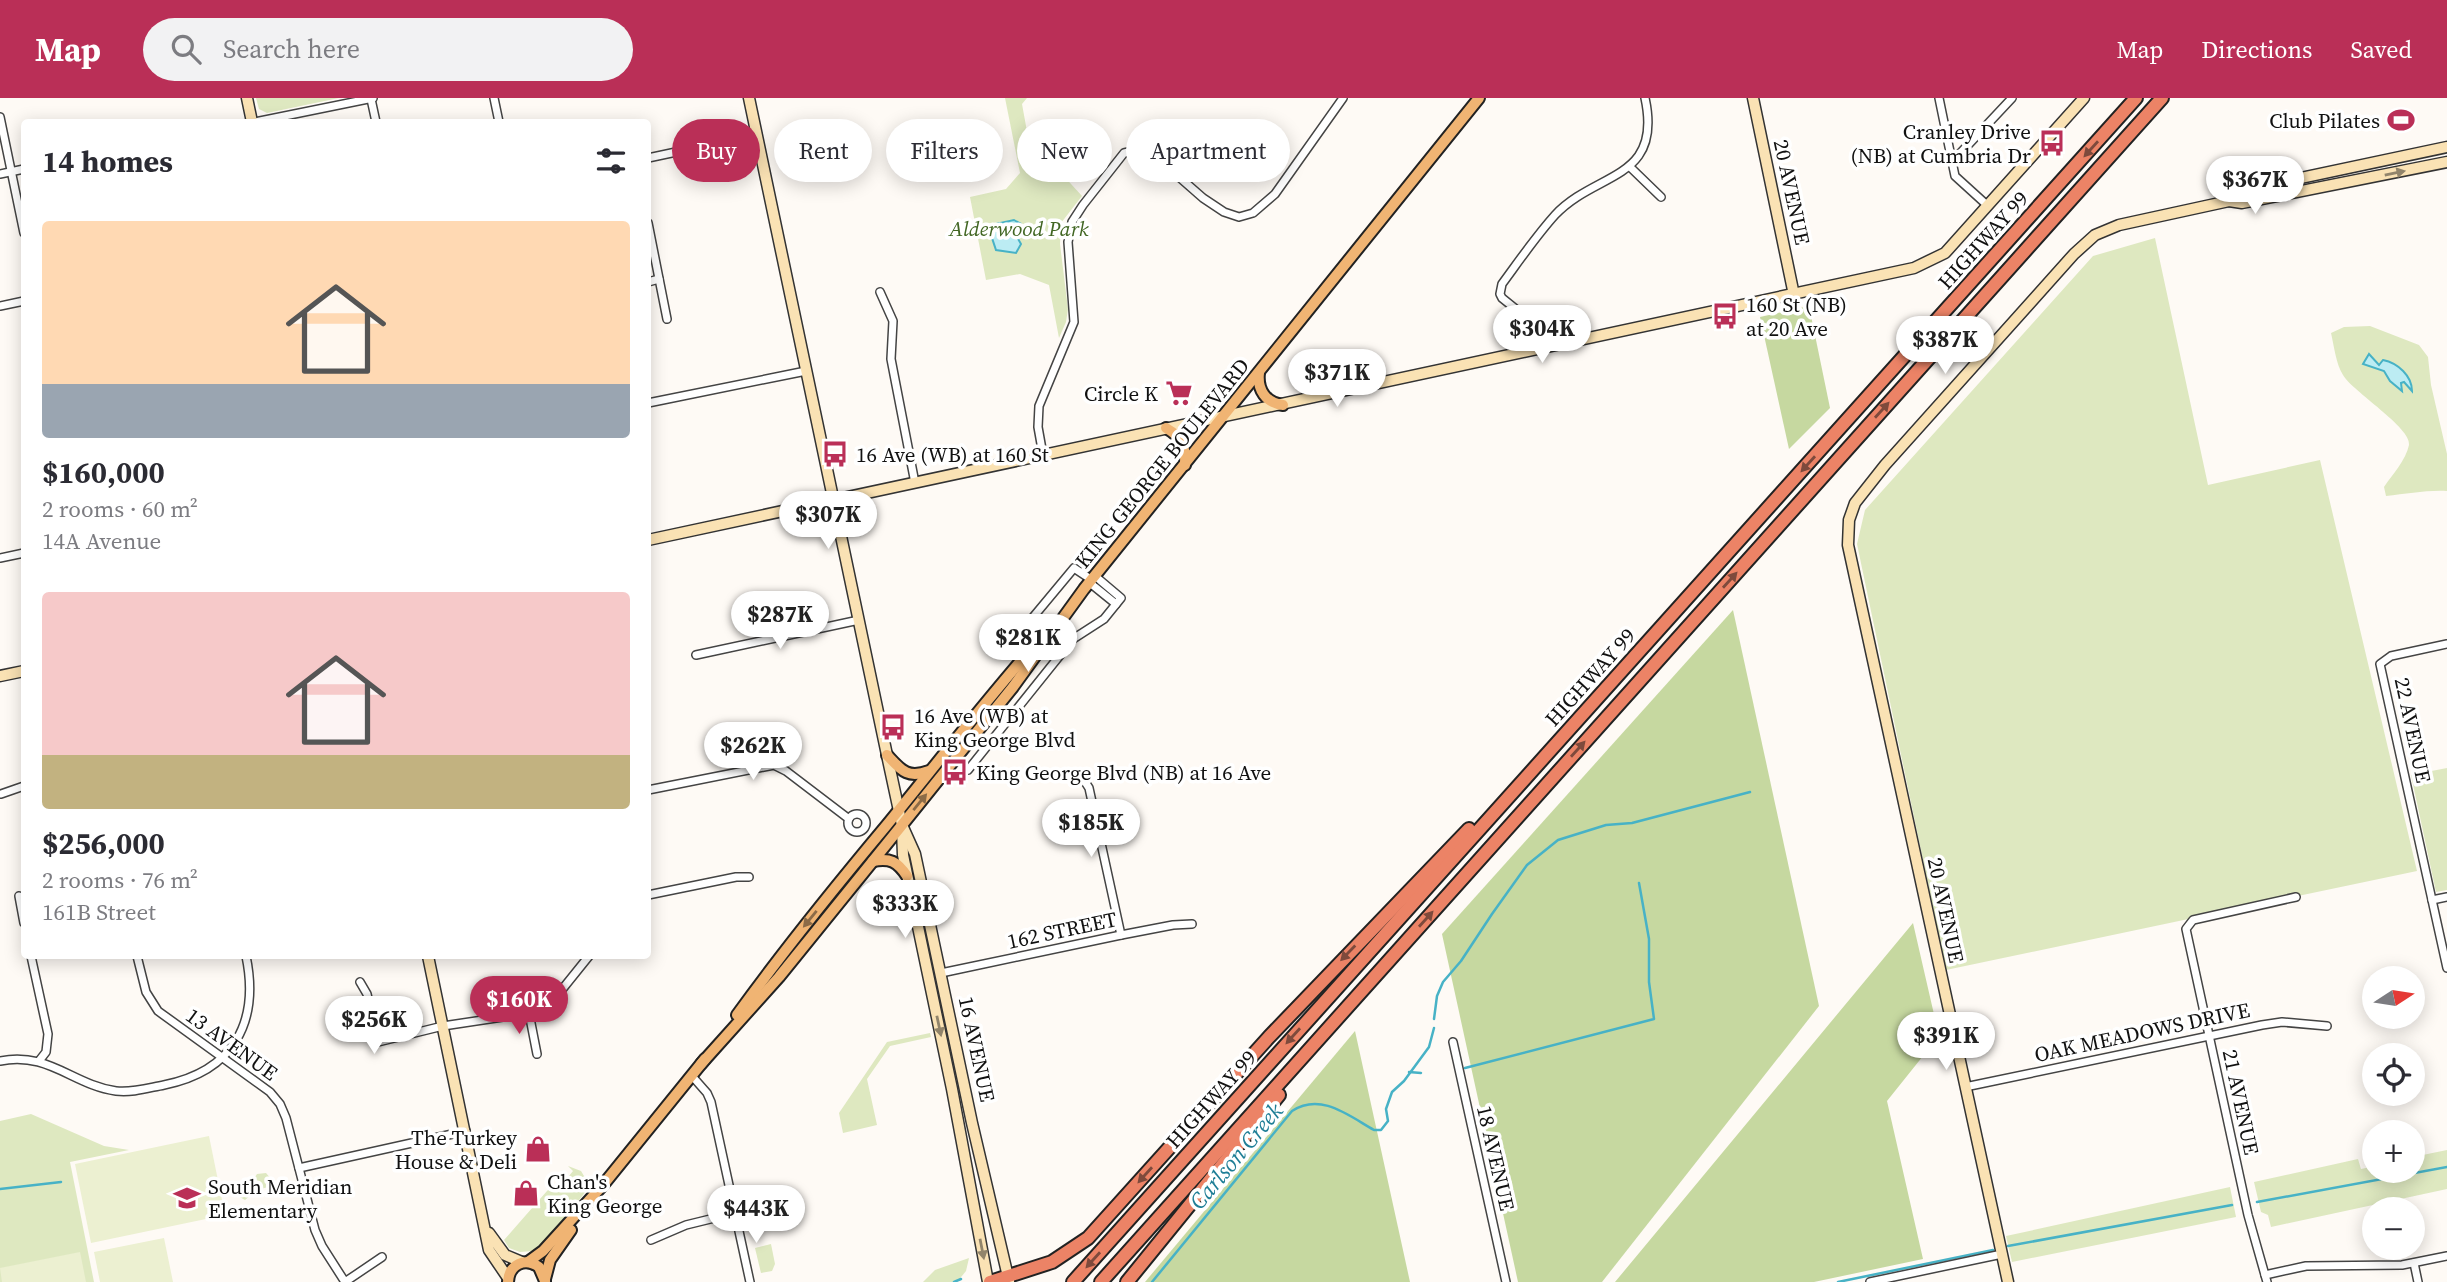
<!DOCTYPE html>
<html lang="en">
<head>
<meta charset="utf-8">
<style>
	body { margin:0; font-family:"Source Serif 4",serif; background:#f2f2f3; color:#2b2b33; height:100vh; display:flex; flex-direction:column; font-size:26px; white-space:nowrap }
	* { box-sizing:border-box; margin:0 }
	p { font-size:23px; color:#7c7c81 }
	.icon { flex:none; width:38px; height:38px; fill:none; stroke:currentColor; stroke-width:2; stroke-linecap:round; stroke-linejoin:round }
	.map { position:relative; flex:1; overflow:hidden }
	.panel { position:absolute; left:21px; top:21px; width:630px; height:840px; display:flex; flex-direction:column; background:#fff; border-radius:7px; box-shadow:0 4px 18px #0003 }
	.panel>* { flex:none }
	.top-card { position:absolute; left:672px; top:21px; width:665px; height:63px; display:flex; gap:14px }
	.needle { width:46px; rotate:78deg }
	.buttons { position:absolute; left:2362px; top:868px; display:grid; gap:14px }
	.buttons a { display:grid; place-items:center; width:63px; height:63px; border-radius:50%; background:#fff; box-shadow:0 4px 18px #0003; font-size:35px }
	.price { position:absolute; translate:-50% -60px; padding:0 16px; border-radius:24px; background:#fff; color:#222; font-size:23px; line-height:46px; filter:drop-shadow(0 2px 4px #0008) }
	.price::after { content:''; position:absolute; left:50%; top:42px; width:21px; height:16px; margin-left:-10px; background:inherit; clip-path:polygon(0 0,100% 0,50% 100%) }
	.price.current { background:#ba2f57; color:#fff }
	ul { padding:0; list-style:none }
	li { display:grid; align-content:center; gap:14px; height:371px; padding:0 21px }
	li span { display:grid; place-items:center; height:217px; border-radius:7px; color:#555 }
	li>.icon { margin-inline-start:auto }
	span .icon { width:126px; height:126px; fill:#fffc; stroke-width:1 }
	li b { font-size:30px }
	h2 { display:flex; justify-content:space-between; align-items:center; height:84px; padding:0 21px; font-size:30px }
	.chip { padding:0 24px; border-radius:32px; background:#fff; box-shadow:0 4px 18px #0003; font-size:24px; line-height:63px }
	.chip.current { background:#ba2f57; color:#fff }
	header { display:flex; align-items:center; gap:42px; box-sizing:border-box; height:98px; padding:0 35px; background:#ba2f57; color:#fff }
	header strong { font-size:33px }
	nav { display:flex; gap:38px; margin-inline-start:auto; font-size:24px }
	.search { width:490px; height:63px; background:#f2f2f3; display:flex; align-items:center; gap:18px; box-sizing:border-box; padding:0 24px; border-radius:38px; color:#7c7c81; font-size:26px }
	.map>svg:first-child { display:block }
	.green { fill:#dee8c0 }
	.forest { fill:#c6d8a0 }
	.pitch { fill:#ecf0d1 }
	.water { fill:#bcecf3; stroke:#47b2c6; stroke-width:2 }
	.lines { fill:none; stroke-linecap:round; stroke-linejoin:round }
	.stream { stroke:#47b2c6; stroke-width:2.5 }
	.street-casing { stroke:#444; stroke-width:10 }
	.secondary-casing { stroke:#333; stroke-width:13 }
	.primary-casing { stroke:#222; stroke-width:14 }
	.highway-casing { stroke:#222; stroke-width:16 }
	.street { stroke:#fff; stroke-width:7 }
	.secondary { stroke:#fae2b4; stroke-width:10 }
	.primary { stroke:#f0b473; stroke-width:10 }
	.highway { stroke:#ec8366; stroke-width:12 }
	.oneway { fill:#7e4a3c }
	.oneway2 { fill:#91846b }
	.oneway3 { fill:#8c6b47 }
	.labels { text-anchor:middle; dominant-baseline:central; stroke-width:7; stroke-linejoin:round; paint-order:stroke }
	.poi-label { font-size:21px; fill:#111; stroke:#fff; text-anchor:start }
	.street-label { font-size:21px; fill:#111; stroke:#fff }
	.park-label { font-size:21px; font-style:italic; fill:#416623; stroke:#fff }
	.water-label { font-size:23px; font-style:italic; fill:#1f7e96; stroke:#fff }
</style>
</head>
<body>
<header>
<strong>Map</strong>
<div class="search"><svg class="icon" aria-label="search" viewBox="0 0 24 24"><circle cx="10" cy="10" r="6"/><path d="M15 15l6 6"/></svg>Search here</div>
<nav><a>Map</a><a>Directions</a><a>Saved</a></nav>
</header>
<div class="map">
<svg width="2447" height="1184" viewBox="0 0 2447 1184">
	<rect width="100%" height="100%" fill="#fefaf5"/>
	<g class="green">
		<path d="M 256,0 L 339,0 L 267,15 L 259,11 Z"/>
		<path d="M 1005,0 L 1027,0 L 1022,6 L 1028,39 L 1082,98 L 1061,125 L 1060,146 L 1068,211 L 1066,224 L 1059,240 L 1049,187 L 1020,176 L 986,182 L 970,99 L 1006,91 L 1020,75 Z"/>
		<path d="M 2155,140 L 2208,387 L 2320,362 L 2417,773 L 1946,872 L 1857,446 L 1865,412 L 2093,158 Z"/>
		<path d="M 2370,228 L 2419,247 L 2428,259 L 2431,287 L 2447,356 L 2447,393 C 2426,392 2407,396 2386,398 L 2384,389 C 2392,377 2406,362 2409,347 C 2412,330 2352,293 2343,277 C 2336,266 2334,248 2331,235 L 2344,229 Z"/>
		<path d="M 2447,670 L 2447,792 L 2436,794 L 2411,677 Z"/>
		<path d="M 930,935 L 931,939 L 890,948 L 867,981 L 877,1027 L 843,1035 L 839,1015 L 887,944 Z"/>
		<path d="M 31,1016 L 104,1048 L 129,1052 L 70,1064 L 94,1184 L 0,1184 L 0,1023 Z"/>
		<path d="M 2447,1052 L 2447,1091 L 2271,1129 L 2268,1117 L 2261,1114 L 2254,1084 L 2358,1061 L 2361,1071 L 2375,1068 L 2375,1073 L 2413,1073 L 2413,1059 Z"/>
		<path d="M 568,1068 L 581,1073 L 590,1088 L 555,1133 L 533,1153 L 520,1154 L 509,1150 L 504,1142 L 547,1093 L 550,1090 L 556,1094 L 573,1073 Z"/>
		<path d="M 266,1075 L 272,1082 L 268,1089 L 257,1092 L 254,1088 L 252,1089 L 252,1096 L 245,1102 L 238,1098 L 236,1087 L 244,1082 L 253,1082 L 257,1076 Z"/>
		<path d="M 2230,1089 L 2236,1119 L 2012,1164 L 2006,1138 Z"/>
		<path d="M 771,1146 L 775,1166 L 772,1173 L 761,1175 L 755,1150 Z"/>
		<path d="M 969,1160 L 966,1173 L 957,1184 L 923,1184 L 935,1172 Z"/>
	</g>
	<g class="forest">
		<path d="M 1809,208 L 1830,310 L 1789,351 L 1760,219 Z"/>
		<path d="M 1733,512 L 1819,908 L 1602,1184 L 1518,1184 L 1442,836 Z"/>
		<path d="M 1913,825 L 1939,938 L 1887,1003 L 1923,1161 L 1814,1184 L 1615,1184 Z"/>
		<path d="M 1355,933 L 1410,1184 L 1145,1184 Z"/>
	</g>
	<g class="pitch">
		<path d="M 209,1038 L 225,1117 L 91,1145 L 75,1066 Z"/>
		<path d="M 164,1140 L 173,1184 L 100,1184 L 94,1154 Z"/>
		<path d="M 80,1154 L 86,1184 L 2,1184 L 0,1170 Z"/>
	</g>
	<g class="water">
		<path d="M 1014,122 L 1021,126 L 1022,133 L 1017,139 L 1021,146 L 1016,155 L 996,152 L 991,137 L 995,126 Z"/>
		<path d="M 2369,256 L 2379,267 L 2383,262 C 2398,265 2412,278 2412,293 L 2404,284 L 2401,285 L 2402,293 L 2390,283 L 2384,273 L 2363,266 Z"/>
	</g>
	<g class="lines">
		<g class="stream">
			<path d="M 1434,921 L 1437,898 L 1443,884 L 1461,863 L 1492,816 L 1527,767 L 1558,742 L 1606,727 L 1632,725 L 1750,694"/>
			<path d="M 1465,970 L 1654,921 L 1649,884 L 1649,841 L 1639,785"/>
			<path d="M 1409,974 L 1421,975"/>
			<path d="M 0,1091 L 61,1084"/>
			<path d="M 2257,1104 L 2447,1069"/>
			<path d="M 2008,1148 L 2232,1107"/>
			<path d="M 954,1184 L 961,1181"/>
			<path d="M 1152,1184 L 1292,1013 C 1321,994 1349,1018 1374,1032 L 1381,1032 L 1388,1023 L 1386,1011 L 1392,994 L 1404,983 L 1429,949 L 1434,930"/>
			<path d="M 1838,1184 L 1993,1152"/>
		</g>
		<g class="street-casing">
			<g id="street">
				<path d="M 494,0 L 499,24"/>
				<path d="M 1939,0 L 1955,78 L 1988,108"/>
				<path d="M 371,1 L 376,24"/>
				<path d="M 0,19 L 24,135"/>
				<path d="M 255,24 L 373,0"/>
				<path d="M 648,60 L 756,37"/>
				<path d="M 1952,64 L 2012,0"/>
				<path d="M 1630,69 L 1661,99"/>
				<path d="M 0,76 L 24,71"/>
				<path d="M 648,125 L 667,221"/>
				<path d="M 648,184 L 659,181"/>
				<path d="M 880,194 L 893,223 L 891,261 L 915,385"/>
				<path d="M 0,208 L 24,203"/>
				<path d="M 1559,246 L 1502,200 L 1500,196 L 1502,186 C 1519,163 1536,138 1555,117 C 1596,73 1663,83 1645,0"/>
				<path d="M 1523,253 L 1533,241 L 1533,226"/>
				<path d="M 648,305 L 806,273"/>
				<path d="M 1043,357 L 1038,329 L 1039,308 L 1074,224 L 1068,144 L 1072,124 L 1083,107 L 1124,55 L 1146,50 L 1203,100 L 1224,114 L 1239,119 L 1253,115 L 1275,96 L 1343,0"/>
				<path d="M 0,460 L 24,455"/>
				<path d="M 1090,485 L 1116,506"/>
				<path d="M 1014,542 L 1074,470 L 1092,482"/>
				<path d="M 2447,546 L 2391,558 L 2380,566 L 2447,870"/>
				<path d="M 696,557 L 859,522"/>
				<path d="M 968,672 L 1073,541 L 1104,521 L 1121,500 L 1095,478"/>
				<path d="M 1080,676 L 1089,690 L 1121,837"/>
				<path d="M 648,692 L 774,667 L 786,673 L 849,721"/>
				<path d="M 1,696 L 24,688"/>
				<circle cx="857" cy="725" r="9"/>
				<path d="M 648,797 L 736,779 L 749,779"/>
				<path d="M 19,798 L 24,825"/>
				<path d="M 2432,802 L 2447,799"/>
				<path d="M 31,858 L 48,936 L 46,954 L 39,963"/>
				<path d="M 137,858 L 146,894 L 158,913 L 270,994 L 280,1006 L 286,1020 L 315,1132 L 322,1148 L 345,1184"/>
				<path d="M 941,875 L 1121,837 L 1173,827 L 1192,826"/>
				<path d="M 360,884 L 367,896 L 378,944 L 443,928 L 529,915 L 556,899 L 589,858"/>
				<path d="M 529,915 L 537,956"/>
				<path d="M 1453,944 L 1506,1184"/>
				<path d="M 0,963 C 48,953 73,987 116,993 C 132,995 148,990 164,987 C 233,973 260,925 246,858"/>
				<path d="M 692,978 L 707,995 L 711,1004 L 750,1184"/>
				<path d="M 1965,989 L 2262,927 L 2282,924 L 2327,928"/>
				<path d="M 299,1070 L 466,1033"/>
				<path d="M 651,1142 L 686,1127 L 735,1115"/>
				<path d="M 2414,1165 L 2418,1184"/>
				<path d="M 2265,1177 L 2306,1168 L 2402,1167 L 2447,1158"/>
				<path d="M 345,1184 L 382,1159"/>
				<path d="M 1870,1184 L 2002,1156"/>
				<path d="M 2267,1184 L 2248,1117 L 2186,831 L 2193,822 L 2296,799"/>
			</g>
		</g>
		<g class="secondary-casing">
			<g id="secondary">
				<path d="M 247,0 L 252,24"/>
				<path d="M 749,0 L 887,657 L 902,727 L 915,756 L 972,1025 L 1009,1183"/>
				<path d="M 1753,0 L 1794,197"/>
				<path d="M 2229,103 L 2240,93 L 2447,49"/>
				<path d="M 648,442 L 1914,170 L 1945,155 L 2084,0"/>
				<path d="M 0,578 L 24,573"/>
				<path d="M 902,731 L 903,757 L 952,991 L 988,1184"/>
				<path d="M 428,858 L 489,1152 L 508,1180"/>
				<path d="M 489,1135 L 505,1157 L 522,1164"/>
				<path d="M 2008,1184 L 1848,447 L 1849,422 L 1855,405 L 1885,367 L 2074,156 L 2095,137 L 2119,127 L 2229,103 L 2242,105 L 2447,64"/>
			</g>
		</g>
		<g class="primary-casing">
			<g id="primary">
				<path d="M 1259,275 C 1257,292 1266,305 1283,307"/>
				<path d="M 1166,330 C 1182,339 1186,349 1185,367"/>
				<path d="M 887,657 C 901,672 907,681 929,673"/>
				<path d="M 873,763 C 890,760 897,763 907,778"/>
				<path d="M 737,917 C 784,852 835,789 886,728 C 939,663 990,597 1046,534"/>
				<path d="M 701,966 L 779,879 L 902,727 L 1013,589 L 1084,491 L 1479,0"/>
				<path d="M 528,1164 L 543,1153 L 603,1087 L 705,961"/>
				<path d="M 545,1181 L 550,1162 L 571,1132"/>
				<path d="M 508,1184 C 509,1166 525,1159 539,1169 L 545,1183"/>
			</g>
		</g>
		<g class="highway-casing">
			<g id="highway">
				<path d="M 990,1184 L 1052,1164 L 1088,1140 L 1269,939 L 1469,731"/>
				<path d="M 1073,1184 L 2136,0"/>
				<path d="M 1101,1184 L 2162,0"/>
				<path d="M 1127,1184 L 1279,997"/>
			</g>
		</g>
		<use href="#street" class="street"/>
		<use href="#secondary" class="secondary"/>
		<use href="#primary" class="primary"/>
		<use href="#highway" class="highway"/>
	</g>
	<defs><path id="oneway-solid" d="M-6-.8H1V-3.2L6.5 0L1 3.2V.8H-6Z" transform="scale(1.75)"/></defs>
	<g class="oneway">
		<use href="#oneway-solid" transform="translate(2091 51) rotate(132)"/>
		<use href="#oneway-solid" transform="translate(1882 312) rotate(-48)"/>
		<use href="#oneway-solid" transform="translate(1808 366) rotate(132)"/>
		<use href="#oneway-solid" transform="translate(1730 482) rotate(-48)"/>
		<use href="#oneway-solid" transform="translate(1578 651) rotate(-48)"/>
		<use href="#oneway-solid" transform="translate(1426 821) rotate(-48)"/>
		<use href="#oneway-solid" transform="translate(1348 855) rotate(134)"/>
		<use href="#oneway-solid" transform="translate(1293 938) rotate(132)"/>
		<use href="#oneway-solid" transform="translate(1145 1077) rotate(132)"/>
		<use href="#oneway-solid" transform="translate(1093 1162) rotate(132)"/>
	</g>
	<g class="oneway2">
		<use href="#oneway-solid" transform="translate(2395 75) rotate(-12)"/>
		<use href="#oneway-solid" transform="translate(939 928) rotate(78)"/>
		<use href="#oneway-solid" transform="translate(982 1151) rotate(79)"/>
	</g>
	<g class="oneway3">
		<use href="#oneway-solid" transform="translate(920 704) rotate(-51)"/>
		<use href="#oneway-solid" transform="translate(810 821) rotate(129)"/>
	</g>
	<defs>
		<g id="stadium-bare" transform="scale(2.1)"><path d="M0-5a6.5 5 0 1 0 0 10a6.5 5 0 1 0 0-10ZM-3.5-1.8h7v3.6h-7Z" fill="#ba2f57" stroke="#fff" stroke-width="2.5" paint-order="stroke"/></g>
		<g id="bus-bare" transform="scale(2.1)"><path d="M-5-6H5V4H4V6H2V4H-2V6H-4V4H-5ZM-3.5-4V0h7V-4ZM-3.5 1.2v1.5H-2V1.2ZM2 1.2v1.5H3.5V1.2Z" fill="#ba2f57" stroke="#fff" stroke-width="2.5" paint-order="stroke"/></g>
		<g id="supermarket-bare" transform="scale(2.1)"><path d="M-6-5.5h2.5l.6 2H6L4.5 2H-2.5L-4.4-4H-6ZM-1.5 3.2a1.3 1.3 0 1 0 .1 0ZM3 3.2a1.3 1.3 0 1 0 .1 0Z" fill="#ba2f57" stroke="#fff" stroke-width="2.5" paint-order="stroke"/></g>
		<g id="shop-bare" transform="scale(2.1)"><path d="M-5-2.5h2.3a2.7 3.5 0 0 1 5.4 0H5L5.5 6h-11ZM-1.5-2.5h3a1.5 2.3 0 0 0-3 0Z" fill="#ba2f57" stroke="#fff" stroke-width="2.5" paint-order="stroke"/></g>
		<g id="school-bare" transform="scale(2.1)"><path d="M0-5L7-2L0 1L-7-2ZM-4 1L0 2.5L4 1V4Q0 6-4 4Z" fill="#ba2f57" stroke="#fff" stroke-width="2.5" paint-order="stroke"/></g>
	</defs>
	<g fill-rule="evenodd">
		<use href="#stadium-bare" x="2401" y="22"/>
		<use href="#bus-bare" x="2052" y="45"/>
		<use href="#bus-bare" x="1725" y="218"/>
		<use href="#supermarket-bare" x="1179" y="295"/>
		<use href="#bus-bare" x="835" y="356"/>
		<use href="#bus-bare" x="893" y="629"/>
		<use href="#bus-bare" x="955" y="674"/>
		<use href="#shop-bare" x="538" y="1051"/>
		<use href="#shop-bare" x="526" y="1095"/>
		<use href="#school-bare" x="187" y="1100"/>
	</g>
	<g class="labels">
		<g class="poi-label">
			<text x="2380" y="22" text-anchor="end">Club Pilates</text>
			<text x="2031" y="33" text-anchor="end">Cranley Drive<tspan x="2031" dy="24">(NB) at Cumbria Dr</tspan></text>
			<text x="1746" y="206">160 St (NB)<tspan x="1746" dy="24">at 20 Ave</tspan></text>
			<text x="1158" y="295" text-anchor="end">Circle K</text>
			<text x="856" y="356">16 Ave (WB) at 160 St</text>
			<text x="914" y="617">16 Ave (WB) at<tspan x="914" dy="24">King George Blvd</tspan></text>
			<text x="976" y="674">King George Blvd (NB) at 16 Ave</text>
			<text x="517" y="1039" text-anchor="end">The Turkey<tspan x="517" dy="24">House &amp; Deli</tspan></text>
			<text x="547" y="1083">Chan's<tspan x="547" dy="24">King George</tspan></text>
			<text x="208" y="1088">South Meridian<tspan x="208" dy="24">Elementary</tspan></text>
		</g>
		<g class="street-label">
			<text transform="translate(1792 94) rotate(78)">20 AVENUE</text>
			<text transform="translate(1983 142) rotate(-48)">HIGHWAY 99</text>
			<text transform="translate(1162 365) rotate(-51)">KING GEORGE BOULEVARD</text>
			<text transform="translate(1590 579) rotate(-48)">HIGHWAY 99</text>
			<text transform="translate(2413 632) rotate(78)">22 AVENUE</text>
			<text transform="translate(1946 812) rotate(78)">20 AVENUE</text>
			<text transform="translate(1062 832) rotate(-12)">162 STREET</text>
			<text transform="translate(2142 934) rotate(-12)">OAK MEADOWS DRIVE</text>
			<text transform="translate(232 946) rotate(36)">13 AVENUE</text>
			<text transform="translate(977 951) rotate(78)">16 AVENUE</text>
			<text transform="translate(1211 1001) rotate(-48)">HIGHWAY 99</text>
			<text transform="translate(2241 1004) rotate(78)">21 AVENUE</text>
			<text transform="translate(1496 1060) rotate(77)">18 AVENUE</text>
		</g>
		<g class="park-label">
			<text x="1019" y="130">Alderwood Park</text>
		</g>
		<g class="water-label">
			<text transform="translate(1236 1058) rotate(-50)">Carlson Creek</text>
		</g>
	</g>
</svg>
<div class="buttons">
<a><svg class="needle" viewBox="-14 -14 28 28"><path d="M0-13l5 13h-10z" fill="#e53935"/><path d="M0 13l5-13h-10z" fill="#7c7c81"/></svg></a>
<a><svg class="icon" aria-label="locate" viewBox="0 0 24 24"><circle cx="12" cy="12" r="6"/><path d="M12 2v4M12 18v4M2 12h4M18 12h4"/></svg></a>
<a>+</a>
<a>−</a>
</div>
<b class="price" style="left:2255px;top:118px">$367K</b>
<b class="price" style="left:1542px;top:267px">$304K</b>
<b class="price" style="left:1945px;top:278px">$387K</b>
<b class="price" style="left:1337px;top:311px">$371K</b>
<b class="price" style="left:828px;top:453px">$307K</b>
<b class="price" style="left:780px;top:553px">$287K</b>
<b class="price" style="left:1028px;top:576px">$281K</b>
<b class="price" style="left:753px;top:684px">$262K</b>
<b class="price" style="left:1091px;top:761px">$185K</b>
<b class="price" style="left:905px;top:842px">$333K</b>
<b class="price current" style="left:519px;top:938px">$160K</b>
<b class="price" style="left:374px;top:958px">$256K</b>
<b class="price" style="left:1946px;top:974px">$391K</b>
<b class="price" style="left:756px;top:1147px">$443K</b>
<div class="top-card">
<a class="chip current">Buy</a>
<a class="chip">Rent</a>
<a class="chip">Filters</a>
<a class="chip">New</a>
<a class="chip">Apartment</a>
</div>
<section class="panel">
<h2>14 homes<svg class="icon" aria-label="filters" viewBox="0 0 24 24"><path d="M4 7h16M4 17h16"/><circle cx="9" cy="7" r="2"/><circle cx="15" cy="17" r="2"/></svg></h2>
<ul>
<li><span style="background:linear-gradient(#ffd9b3 75%,#9aa5b1 0)"><svg class="icon" aria-label="home" viewBox="0 0 24 24"><path d="M3 11l9-7 9 7M6 9v11h12V9"/></svg></span><div><b>$160,000</b><p>2 rooms · 60 m²</p><p>14A Avenue</p></div></li>
<li><span style="background:linear-gradient(#f6c9c9 75%,#c2b280 0)"><svg class="icon" aria-label="home" viewBox="0 0 24 24"><path d="M3 11l9-7 9 7M6 9v11h12V9"/></svg></span><div><b>$256,000</b><p>2 rooms · 76 m²</p><p>161B Street</p></div></li>
</ul>
</section>
</div>
</body>
</html>
